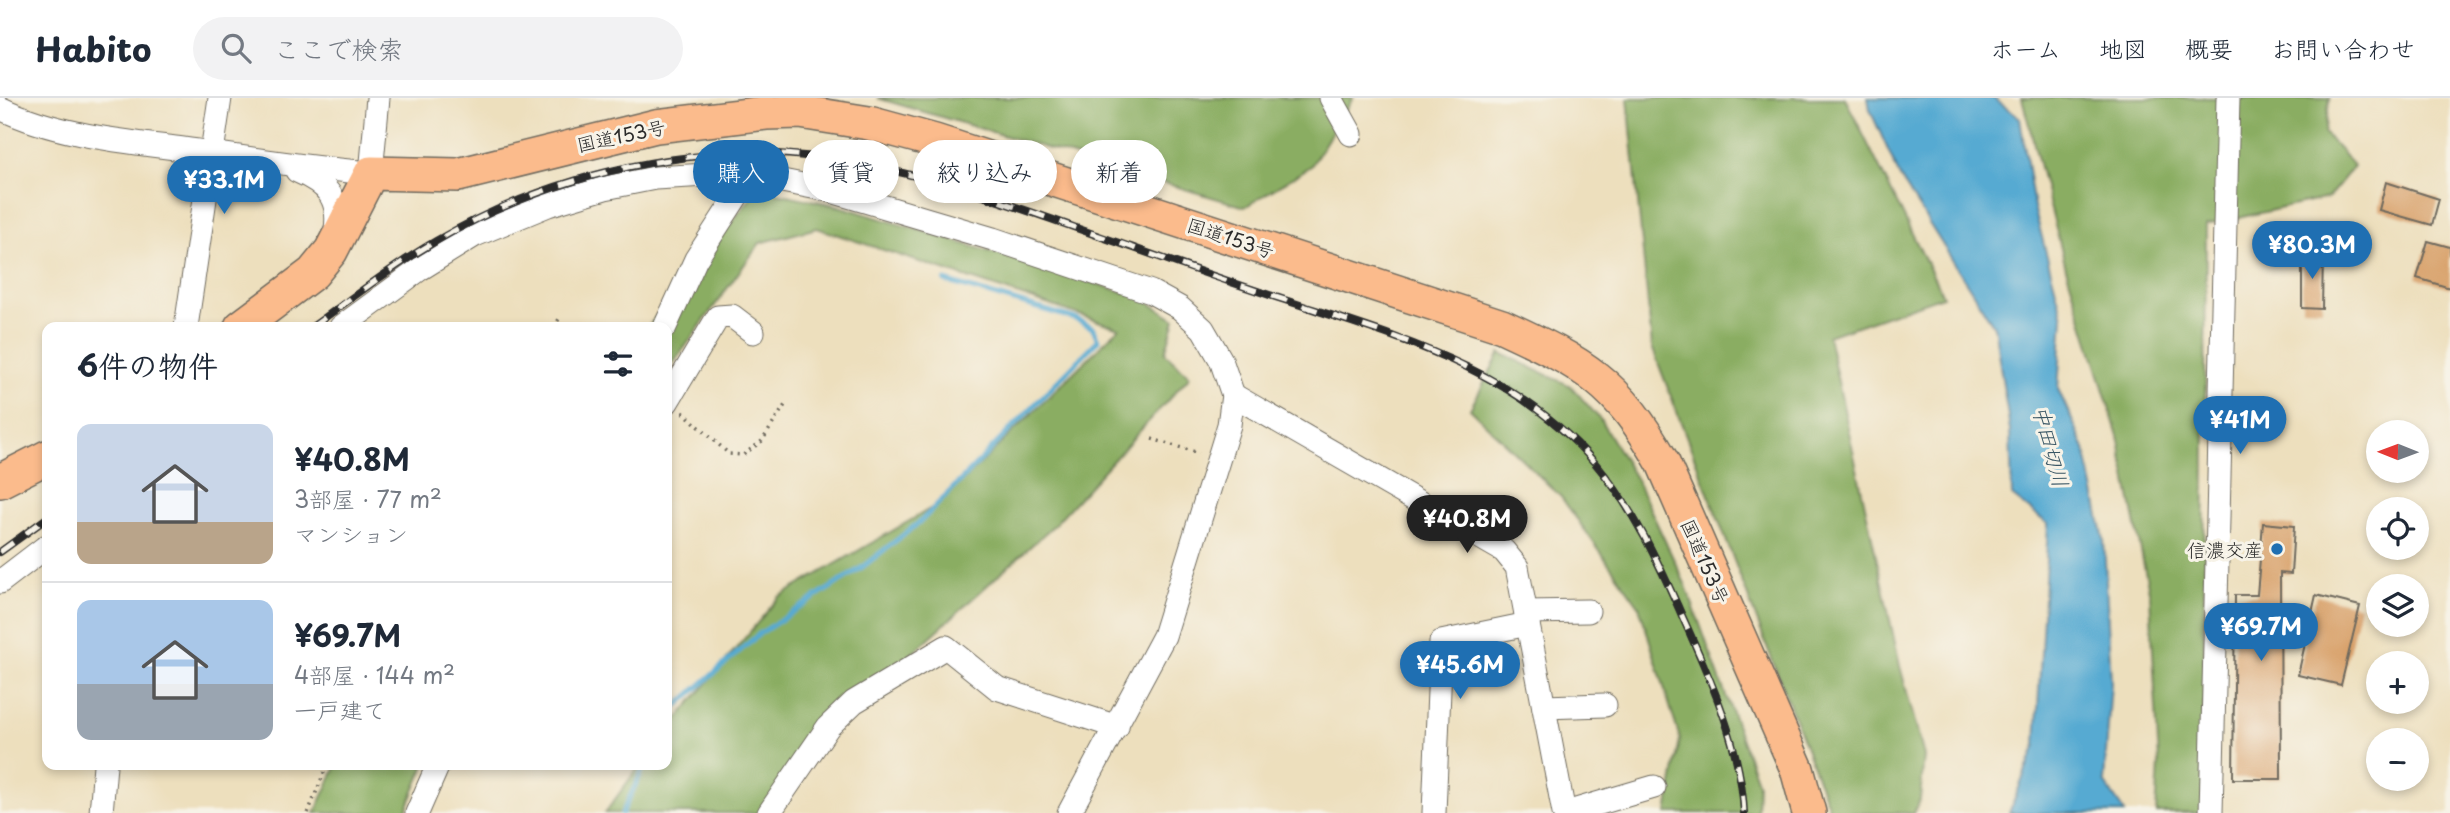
<!DOCTYPE html>
<html lang="ja">
<head>
<meta charset="utf-8">
<style>
	body { margin:0; font-family:"Playpen Sans","Klee One",sans-serif; background:#f2f2f3; color:#1f2937; height:100vh; display:flex; flex-direction:column; font-size:26px; white-space:nowrap }
	* { box-sizing:border-box; margin:0 }
	p { font-size:23px; color:#747a83 }
	.icon { flex:none; width:38px; height:38px; fill:none; stroke:currentColor; stroke-width:2; stroke-linecap:round; stroke-linejoin:round }
	.map { position:relative; flex:1; overflow:hidden }
	.details { position:absolute; left:42px; top:224px; width:630px; height:448px; display:flex; flex-direction:column; background:#fff; border-radius:14px; box-shadow:0 4px 10px #0003 }
	.details>* { flex:none }
	.banner { position:absolute; left:693px; top:42px; width:665px; height:63px; display:flex; gap:14px }
	.needle { width:46px; rotate:271deg }
	.controls { position:absolute; left:2366px; top:322px; display:grid; gap:14px }
	.controls a { display:grid; place-items:center; width:63px; height:63px; border-radius:50%; background:#fff; box-shadow:0 4px 10px #0003; font-size:35px }
	.price { position:absolute; translate:-50% -60px; padding:0 16px; border-radius:24px; background:#1f6fb2; color:#fff; font-size:23px; line-height:46px; filter:drop-shadow(0 2px 4px #0008) }
	.price::after { content:''; position:absolute; left:50%; top:42px; width:21px; height:16px; margin-left:-10px; background:inherit; clip-path:polygon(0 0,100% 0,50% 100%) }
	.price.on { background:#222; color:#fff }
	ul { padding:0; list-style:none }
	li { display:flex; align-items:center; gap:21px; height:175px; padding:0 35px }
	li+li { border-top:2px solid #e0e1e3 }
	li span { display:grid; place-items:center; flex:none; width:196px; height:140px; border-radius:14px; color:#555 }
	li>.icon { margin-inline-start:auto }
	span .icon { width:84px; height:84px; fill:#fffc; stroke-width:1 }
	li b { font-size:30px }
	h2 { display:flex; justify-content:space-between; align-items:center; height:84px; padding:0 35px; font-size:30px }
	.pill { padding:0 24px; border-radius:32px; background:#fff; box-shadow:0 4px 10px #0003; font-size:24px; line-height:63px }
	.pill.on { background:#1f6fb2; color:#fff }
	header { display:flex; align-items:center; gap:42px; box-sizing:border-box; height:98px; padding:0 35px; background:#fff; border-bottom:2px solid #e0e1e3 }
	header strong { font-size:33px }
	nav { display:flex; gap:38px; margin-inline-start:auto; font-size:24px }
	.search { width:490px; height:63px; background:#f2f2f3; display:flex; align-items:center; gap:18px; box-sizing:border-box; padding:0 24px; border-radius:38px; color:#747a83; font-size:26px }
	.map>svg:first-child { display:block }
	.forest { fill:#8aad62; stroke:#5a6c46; stroke-width:2 }
	.water { fill:#57aad2; stroke:#416a7e; stroke-width:2 }
	.lines { fill:none; stroke-linecap:round; stroke-linejoin:round }
	.stream { stroke:#57aad2; stroke-width:5 }
	.building { fill:#d8a069 }
	.minor-casing { stroke:#6f6a5e; stroke-width:25 }
	.highway-casing { stroke:#6f6a5e; stroke-width:36 }
	.path { stroke:#6f6a5e; stroke-width:3.5; stroke-dasharray:2 5; stroke-linecap:butt }
	.minor { stroke:#fff; stroke-width:23 }
	.highway { stroke:#fbbb8c; stroke-width:33 }
	.rail-casing { stroke:#2b2b2b; stroke-width:8 }
	.rail { stroke:#f7f3e8; stroke-width:5; stroke-dasharray:16; stroke-linecap:butt }
	.poi-dot { fill:#1f6fb2; stroke:#f7f3e8; stroke-width:2.5 }
	.labels { text-anchor:middle; dominant-baseline:central; stroke-width:6; stroke-linejoin:round; paint-order:stroke }
	.street-label { font-size:19px; fill:#2b2b2b; stroke:#f7f3e8 }
	.poi-label { font-size:19px; fill:#2b2b2b; stroke:#f7f3e8; text-anchor:end }
	.water-label { font-size:21px; font-style:italic; fill:#3a5765; stroke:#f7f3e8 }
</style>
</head>
<body>
<header>
<strong>Habito</strong>
<div class="search"><svg class="icon" aria-label="search" viewBox="0 0 24 24"><circle cx="10" cy="10" r="6"/><path d="M15 15l6 6"/></svg>ここで検索</div>
<nav><a>ホーム</a><a>地図</a><a>概要</a><a>お問い合わせ</a></nav>
</header>
<div class="map">
<svg width="2450" height="715" viewBox="0 0 2450 715">
	<rect width="100%" height="100%" fill="#f7f3e8"/>
	<filter id="ink" filterUnits="userSpaceOnUse"><feTurbulence type="fractalNoise" baseFrequency=".0143" numOctaves="2"/><feDisplacementMap in="SourceGraphic" scale="14" xChannelSelector="R" yChannelSelector="G"/><feConvolveMatrix kernelMatrix="1 2 1 2 8 2 1 2 1" color-interpolation-filters="sRGB"/></filter>
	<filter id="wash" filterUnits="userSpaceOnUse"><feTurbulence type="fractalNoise" baseFrequency=".00686" numOctaves="4" result="noise"/><feDisplacementMap in="SourceGraphic" scale="28" xChannelSelector="R" yChannelSelector="G"/><feGaussianBlur stdDeviation="1.57" result="paint"/><feColorMatrix in="noise" values="0 0 0 0 0 0 0 0 0 0 0 0 0 0 0 0 0 1.4 0 .05"/><feComposite in="paint" operator="in"/></filter>
	<g filter="url(#wash)">
		<rect width="100%" height="100%" fill="#eddfbd"/>
		<g class="forest">
			<path d="M 877,0 L 1353,0 L 1311,68 L 1245,109 Z"/>
			<path d="M 1628,0 L 1845,0 L 1943,198 L 1828,238 L 1900,568 L 1924,658 L 1920,701 L 1914,715 L 1831,715 L 1652,249 Z"/>
			<path d="M 2022,0 L 2330,0 L 2324,35 L 2354,68 L 2328,100 L 2206,127 L 2203,715 L 2156,715 L 2159,666 L 2150,498 L 2118,338 L 2066,170 Z"/>
			<path d="M 758,91 L 839,108 L 1140,199 L 1175,221 L 1165,255 L 1190,278 L 1054,427 L 800,657 L 764,715 L 605,715 L 640,667 L 667,667 L 667,633 L 779,499 L 940,405 L 1119,230 L 817,130 L 760,145 L 667,274 L 667,229 L 648,229 Z"/>
			<path d="M 1500,255 L 1571,288 L 1600,321 L 1639,387 L 1686,488 L 1758,686 L 1757,715 L 1667,715 L 1680,641 L 1639,508 L 1561,399 L 1470,311 Z"/>
			<path d="M 337,667 L 425,667 L 405,715 L 315,715 Z"/>
		</g>
		<path class="water" d="M 1868,0 L 1993,0 L 2020,20 L 2034,109 L 2063,219 L 2058,291 L 2085,351 L 2104,442 L 2111,585 L 2104,684 L 2125,715 L 2009,715 L 2036,647 L 2048,426 L 2012,398 L 2010,332 L 1994,228 L 1901,81 L 1870,12 Z"/>
		<g class="lines">
			<g class="stream">
				<path d="M 667,622 L 671,613 L 759,536 L 861,470 L 921,423 L 1098,242 L 1093,230 L 1076,221 L 945,183"/>
				<path d="M 622,715 L 645,667"/>
			</g>
		</g>
		<g id="blocks">
			<g class="building">
				<path d="M 2386,84 L 2439,101 L 2432,127 L 2379,112 Z"/>
				<path d="M 2428,143 L 2450,149 L 2450,190 L 2417,180 Z"/>
				<path d="M 2302,155 L 2323,155 L 2322,211 L 2302,210 Z"/>
				<path d="M 2263,425 L 2294,428 L 2291,476 L 2280,475 L 2281,681 L 2233,681 L 2235,497 L 2257,497 Z"/>
				<path d="M 2316,497 L 2360,508 L 2341,587 L 2298,577 Z"/>
			</g>
		</g>
	</g>
	<g filter="url(#ink)">
		<use href="#blocks" fill-opacity="0" stroke="#6f6a5e" stroke-width="2"/>
		<g class="lines">
			<g class="minor-casing">
				<g id="minor">
					<path d="M 1331,0 L 1351,36"/>
					<path d="M 0,10 C 56,37 122,43 183,51 C 246,60 308,70 371,75 L 378,0"/>
					<path d="M 297,73 C 328,86 342,102 335,137"/>
					<path d="M 186,229 L 220,0"/>
					<path d="M 341,229 L 420,171 L 475,137 L 548,107 L 605,90 L 655,80 L 741,75 L 828,92 L 993,141 L 1151,194 L 1180,210 L 1203,231 L 1221,262 L 1233,297 L 1229,327 L 1164,538 L 1069,715"/>
					<path d="M 665,229 L 696,161 L 751,76"/>
					<path d="M 1233,297 L 1504,453 L 1517,469 L 1564,715"/>
					<path d="M 667,304 L 718,219 L 732,218 L 753,234"/>
					<path d="M 0,484 L 47,448"/>
					<path d="M 1526,514 L 1588,513"/>
					<path d="M 1544,609 L 1605,607"/>
					<path d="M 101,715 L 105,667"/>
					<path d="M 417,715 L 438,667"/>
					<path d="M 769,715 L 828,629 L 854,604 L 946,549 L 997,590 L 1117,629"/>
					<path d="M 1434,715 L 1441,544 L 1528,526"/>
					<path d="M 1566,715 L 1654,689"/>
					<path d="M 2211,715 L 2228,0"/>
				</g>
			</g>
			<g class="highway-casing">
				<g id="highway">
					<path d="M 241,229 L 313,175 L 331,153 L 371,75 L 458,77 L 656,28 L 766,15 L 800,14 L 869,25 L 935,43 L 1502,228 C 1584,266 1617,283 1663,365 L 1797,671 L 1809,715"/>
					<path d="M 0,383 L 47,359"/>
				</g>
			</g>
			<g class="path">
				<path d="M 554,229 L 559,221"/>
				<path d="M 683,314 L 729,356 L 743,357 L 762,343 L 785,307"/>
				<path d="M 1152,341 L 1199,355"/>
				<path d="M 308,715 L 327,667"/>
			</g>
			<use href="#minor" class="minor"/>
			<use href="#highway" class="highway"/>
			<g class="rail-casing">
				<g id="rail">
					<path d="M 312,229 C 352,200 393,168 436,143 C 523,92 624,62 725,56 C 867,48 999,104 1131,149 C 1184,168 1238,187 1291,204 C 1403,241 1515,272 1595,365 C 1634,411 1659,465 1683,520 C 1710,580 1741,648 1744,715"/>
					<path d="M 0,454 L 47,420"/>
				</g>
			</g>
			<use href="#rail" class="rail"/>
		</g>
	</g>
	<circle class="poi-dot" cx="2277" cy="451" r="7"/>
	<g class="labels">
		<g class="street-label">
			<text transform="translate(621 37) rotate(-12)">国道153号</text>
			<text transform="translate(1231 139) rotate(18)">国道153号</text>
			<text transform="translate(1706 463) rotate(66)">国道153号</text>
		</g>
		<g class="poi-label">
			<text x="2263" y="451">信濃交産</text>
		</g>
		<g class="water-label">
			<text transform="translate(2052 348) rotate(75)">中田切川</text>
		</g>
	</g>
</svg>
<div class="controls">
<a><svg class="needle" viewBox="-14 -14 28 28"><path d="M0-13l5 13h-10z" fill="#e53935"/><path d="M0 13l5-13h-10z" fill="#747a83"/></svg></a>
<a><svg class="icon" aria-label="locate" viewBox="0 0 24 24"><circle cx="12" cy="12" r="6"/><path d="M12 2v4M12 18v4M2 12h4M18 12h4"/></svg></a>
<a><svg class="icon" aria-label="layers" viewBox="0 0 24 24"><path d="M12 4l9 5-9 5-9-5zM3 14l9 5 9-5"/></svg></a>
<a>+</a>
<a>−</a>
</div>
<b class="price" style="left:224px;top:118px">¥33.1M</b>
<b class="price" style="left:2312px;top:183px">¥80.3M</b>
<b class="price" style="left:2240px;top:358px">¥41M</b>
<b class="price on" style="left:1467px;top:457px">¥40.8M</b>
<b class="price" style="left:2261px;top:565px">¥69.7M</b>
<b class="price" style="left:1460px;top:603px">¥45.6M</b>
<div class="banner">
<a class="pill on">購入</a>
<a class="pill">賃貸</a>
<a class="pill">絞り込み</a>
<a class="pill">新着</a>
</div>
<section class="details">
<h2>6件の物件<svg class="icon" aria-label="filters" viewBox="0 0 24 24"><path d="M4 7h16M4 17h16"/><circle cx="9" cy="7" r="2"/><circle cx="15" cy="17" r="2"/></svg></h2>
<ul>
<li><span style="background:linear-gradient(#c9d6e8 70%,#b9a48a 0)"><svg class="icon" aria-label="home" viewBox="0 0 24 24"><path d="M3 11l9-7 9 7M6 9v11h12V9"/></svg></span><div><b>¥40.8M</b><p>3部屋 · 77 m²</p><p>マンション</p></div></li>
<li><span style="background:linear-gradient(#a9c7e8 60%,#9aa5b1 0)"><svg class="icon" aria-label="home" viewBox="0 0 24 24"><path d="M3 11l9-7 9 7M6 9v11h12V9"/></svg></span><div><b>¥69.7M</b><p>4部屋 · 144 m²</p><p>一戸建て</p></div></li>
</ul>
</section>
</div>
</body>
</html>
